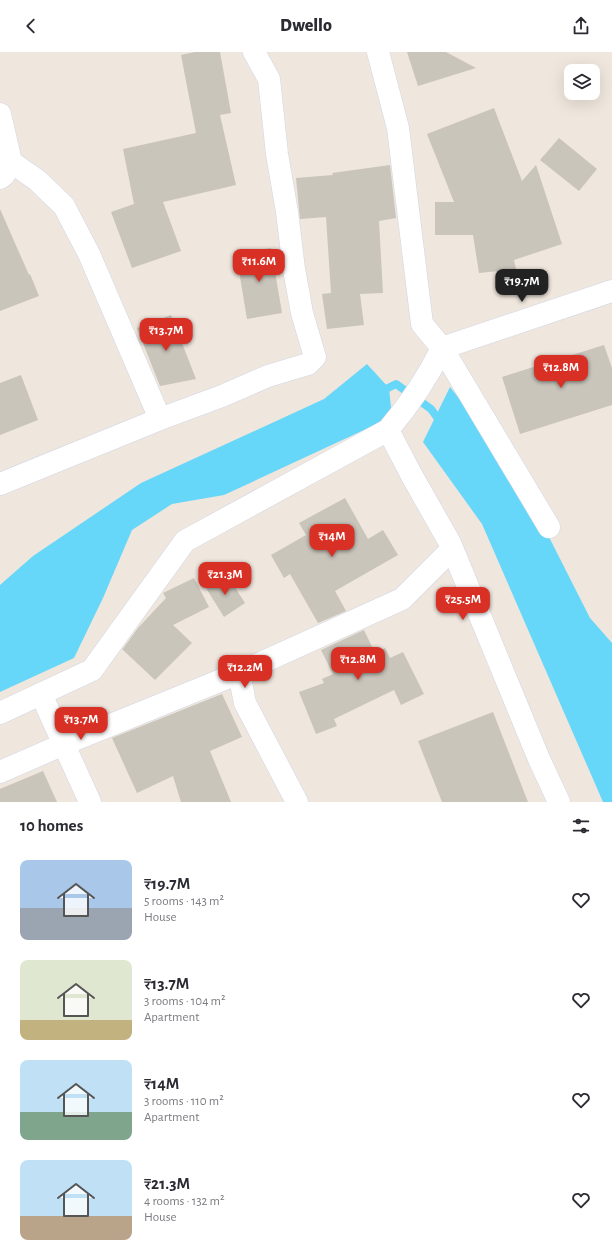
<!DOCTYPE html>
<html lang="en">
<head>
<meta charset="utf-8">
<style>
	body { margin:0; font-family:"Alegreya Sans",sans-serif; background:#f2f2f3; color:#2b2b33; height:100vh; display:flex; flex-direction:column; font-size:15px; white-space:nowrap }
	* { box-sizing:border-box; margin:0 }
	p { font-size:13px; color:#7c7c81 }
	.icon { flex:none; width:22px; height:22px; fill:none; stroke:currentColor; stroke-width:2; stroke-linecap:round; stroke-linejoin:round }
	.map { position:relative; height:750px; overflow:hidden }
	.side { display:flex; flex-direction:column; background:#fff; flex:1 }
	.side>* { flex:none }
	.controls { position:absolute; left:564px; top:12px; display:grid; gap:8px }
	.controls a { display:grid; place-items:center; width:36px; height:36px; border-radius:8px; background:#fff; box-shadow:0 4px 16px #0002; font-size:20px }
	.price { position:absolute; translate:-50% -34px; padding:0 9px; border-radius:8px; background:#d93025; color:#fff; font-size:13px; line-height:26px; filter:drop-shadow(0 1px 2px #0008) }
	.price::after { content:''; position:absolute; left:50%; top:24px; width:12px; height:9px; margin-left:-6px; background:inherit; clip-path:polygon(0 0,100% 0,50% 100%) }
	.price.active { background:#222; color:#fff }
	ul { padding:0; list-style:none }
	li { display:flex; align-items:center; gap:12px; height:100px; padding:0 20px }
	li span { display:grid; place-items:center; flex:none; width:112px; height:80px; border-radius:8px; color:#555 }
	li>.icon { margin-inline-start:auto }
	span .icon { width:48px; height:48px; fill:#fffc; stroke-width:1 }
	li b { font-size:17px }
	h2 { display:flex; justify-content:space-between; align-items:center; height:48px; padding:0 20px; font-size:17px }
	header { display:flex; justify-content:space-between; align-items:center; height:52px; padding:0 20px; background:#fff; font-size:18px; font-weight:800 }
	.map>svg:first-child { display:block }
	.water { fill:#67d7f9 }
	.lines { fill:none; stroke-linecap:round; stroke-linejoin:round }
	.stream { stroke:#67d7f9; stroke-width:8 }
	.building { fill:#c9c5bb }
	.minor-casing { stroke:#d2d6e6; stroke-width:23 }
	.minor { stroke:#fff; stroke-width:22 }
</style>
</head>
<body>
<header><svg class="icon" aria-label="back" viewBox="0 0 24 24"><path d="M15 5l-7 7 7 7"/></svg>Dwello<svg class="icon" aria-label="share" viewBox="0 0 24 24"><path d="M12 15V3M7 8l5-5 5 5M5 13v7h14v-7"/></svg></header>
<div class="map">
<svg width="612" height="750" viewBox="0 0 612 750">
	<rect width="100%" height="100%" fill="#efe6dd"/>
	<g class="water">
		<path d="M 367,312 L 389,336 L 392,365 L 224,443 L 172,452 L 132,478 L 103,546 L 74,606 L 0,640 L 0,533 L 33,504 L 141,431 L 324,347 Z"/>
		<path d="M 450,335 L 513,414 L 590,566 L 612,591 L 612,750 L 603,750 L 482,472 L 423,390 Z"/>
	</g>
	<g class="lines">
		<path class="stream" d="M 380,340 L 396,332 L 431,357 L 441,371"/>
	</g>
	<g class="building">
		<path d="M 195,0 L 220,0 L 231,61 L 220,63 L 236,133 L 163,150 L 181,199 L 132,216 L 111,160 L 134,152 L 123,97 L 196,81 L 181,3 Z"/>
		<path d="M 407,0 L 446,0 L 476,16 L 418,34 Z"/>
		<path d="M 494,56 L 522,129 L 536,113 L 562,192 L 514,208 L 516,217 L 479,221 L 473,183 L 435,183 L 435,150 L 454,150 L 427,82 Z"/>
		<path d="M 559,86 L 597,117 L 579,139 L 540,108 Z"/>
		<path d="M 390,113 L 396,166 L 379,169 L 383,241 L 360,242 L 364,273 L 327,277 L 322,242 L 331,241 L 326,165 L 300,167 L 296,126 L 333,123 L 332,121 Z"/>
		<path d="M 0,157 L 29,223 L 30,222 L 39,244 L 0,259 Z"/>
		<path d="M 271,196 L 282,261 L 247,267 L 236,201 Z"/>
		<path d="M 171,263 L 196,327 L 160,334 L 137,276 Z"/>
		<path d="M 604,293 L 612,316 L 612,353 L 520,382 L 502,325 Z"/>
		<path d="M 21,323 L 38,368 L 0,383 L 0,331 Z"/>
		<path d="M 345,446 L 368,487 L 383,478 L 398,503 L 335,539 L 346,559 L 318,571 L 290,522 L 284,526 L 271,503 L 306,483 L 299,471 Z"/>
		<path d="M 227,523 L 245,551 L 224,565 L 206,536 Z"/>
		<path d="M 194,526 L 209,555 L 173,573 L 192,591 L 155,628 L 123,598 L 122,598 L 138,576 L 166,546 L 163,541 Z"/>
		<path d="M 364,578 L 375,601 L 385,596 L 390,606 L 403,600 L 424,642 L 401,653 L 394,638 L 334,667 L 337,674 L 316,682 L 299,640 L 324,631 L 322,627 L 333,622 L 321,598 Z"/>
		<path d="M 222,642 L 242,685 L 210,699 L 231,750 L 181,750 L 173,724 L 137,741 L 112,686 Z"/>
		<path d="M 493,660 L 528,750 L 442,750 L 418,689 Z"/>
		<path d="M 43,719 L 57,750 L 0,750 L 0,737 Z"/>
	</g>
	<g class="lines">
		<g class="minor-casing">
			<g id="minor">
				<path d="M 378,0 L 398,76 L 422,272 L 442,296 L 549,475"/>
				<path d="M 0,62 L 11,110 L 4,123 L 0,126"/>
				<path d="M 11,110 L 37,128 L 64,154 L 89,202 L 160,367"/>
				<path d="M 388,378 L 412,424 L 450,491 L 539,707 L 559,750"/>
				<path d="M 0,432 L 160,367 L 222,344 L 268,324 L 308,312 L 315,305 L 302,261 L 294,217 L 287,160 L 277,102 L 269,27 L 254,0"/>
				<path d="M 239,621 L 245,651 L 297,750"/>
				<path d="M 41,642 L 90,750"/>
				<path d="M 0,661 L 92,618 L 185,489 L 388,378 C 409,353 428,325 442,296 L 612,239"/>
				<path d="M 0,720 L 64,692 L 239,621 L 402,547 L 452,497"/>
			</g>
		</g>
		<use href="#minor" class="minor"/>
	</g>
</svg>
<div class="controls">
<a><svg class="icon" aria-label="layers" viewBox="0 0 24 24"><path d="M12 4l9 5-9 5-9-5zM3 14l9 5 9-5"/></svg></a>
</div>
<b class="price" style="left:259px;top:231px">₹11.6M</b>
<b class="price active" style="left:522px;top:251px">₹19.7M</b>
<b class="price" style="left:166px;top:300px">₹13.7M</b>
<b class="price" style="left:561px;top:337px">₹12.8M</b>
<b class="price" style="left:332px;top:506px">₹14M</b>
<b class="price" style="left:225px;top:544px">₹21.3M</b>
<b class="price" style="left:463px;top:569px">₹25.5M</b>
<b class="price" style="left:358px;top:629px">₹12.8M</b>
<b class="price" style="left:245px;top:637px">₹12.2M</b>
<b class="price" style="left:81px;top:689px">₹13.7M</b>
</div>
<section class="side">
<h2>10 homes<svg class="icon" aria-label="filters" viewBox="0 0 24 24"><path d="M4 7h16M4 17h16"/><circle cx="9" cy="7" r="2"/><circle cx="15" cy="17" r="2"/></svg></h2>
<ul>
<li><span style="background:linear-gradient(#a9c7e8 60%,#9aa5b1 0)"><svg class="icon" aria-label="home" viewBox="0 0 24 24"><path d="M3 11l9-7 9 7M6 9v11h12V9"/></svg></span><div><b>₹19.7M</b><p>5 rooms · 143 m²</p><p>House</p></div><svg class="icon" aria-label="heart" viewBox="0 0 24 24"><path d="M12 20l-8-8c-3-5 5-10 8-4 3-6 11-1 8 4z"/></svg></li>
<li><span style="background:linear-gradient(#dfe7d0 75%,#c2b280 0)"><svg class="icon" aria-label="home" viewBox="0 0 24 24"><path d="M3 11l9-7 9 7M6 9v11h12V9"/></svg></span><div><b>₹13.7M</b><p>3 rooms · 104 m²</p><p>Apartment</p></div><svg class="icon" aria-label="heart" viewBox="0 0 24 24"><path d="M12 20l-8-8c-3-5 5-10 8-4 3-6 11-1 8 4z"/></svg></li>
<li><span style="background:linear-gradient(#bfe0f5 65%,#7fa58c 0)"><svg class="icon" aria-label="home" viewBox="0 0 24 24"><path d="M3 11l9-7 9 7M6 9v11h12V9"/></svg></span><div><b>₹14M</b><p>3 rooms · 110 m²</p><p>Apartment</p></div><svg class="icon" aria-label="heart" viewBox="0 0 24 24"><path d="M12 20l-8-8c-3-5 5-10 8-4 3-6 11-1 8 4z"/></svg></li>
<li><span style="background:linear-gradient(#bfe0f5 70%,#b9a48a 0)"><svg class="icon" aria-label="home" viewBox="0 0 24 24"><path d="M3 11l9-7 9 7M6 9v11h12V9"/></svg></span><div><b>₹21.3M</b><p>4 rooms · 132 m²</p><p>House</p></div><svg class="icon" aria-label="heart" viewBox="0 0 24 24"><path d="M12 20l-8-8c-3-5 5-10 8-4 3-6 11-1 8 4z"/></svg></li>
</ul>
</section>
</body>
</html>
